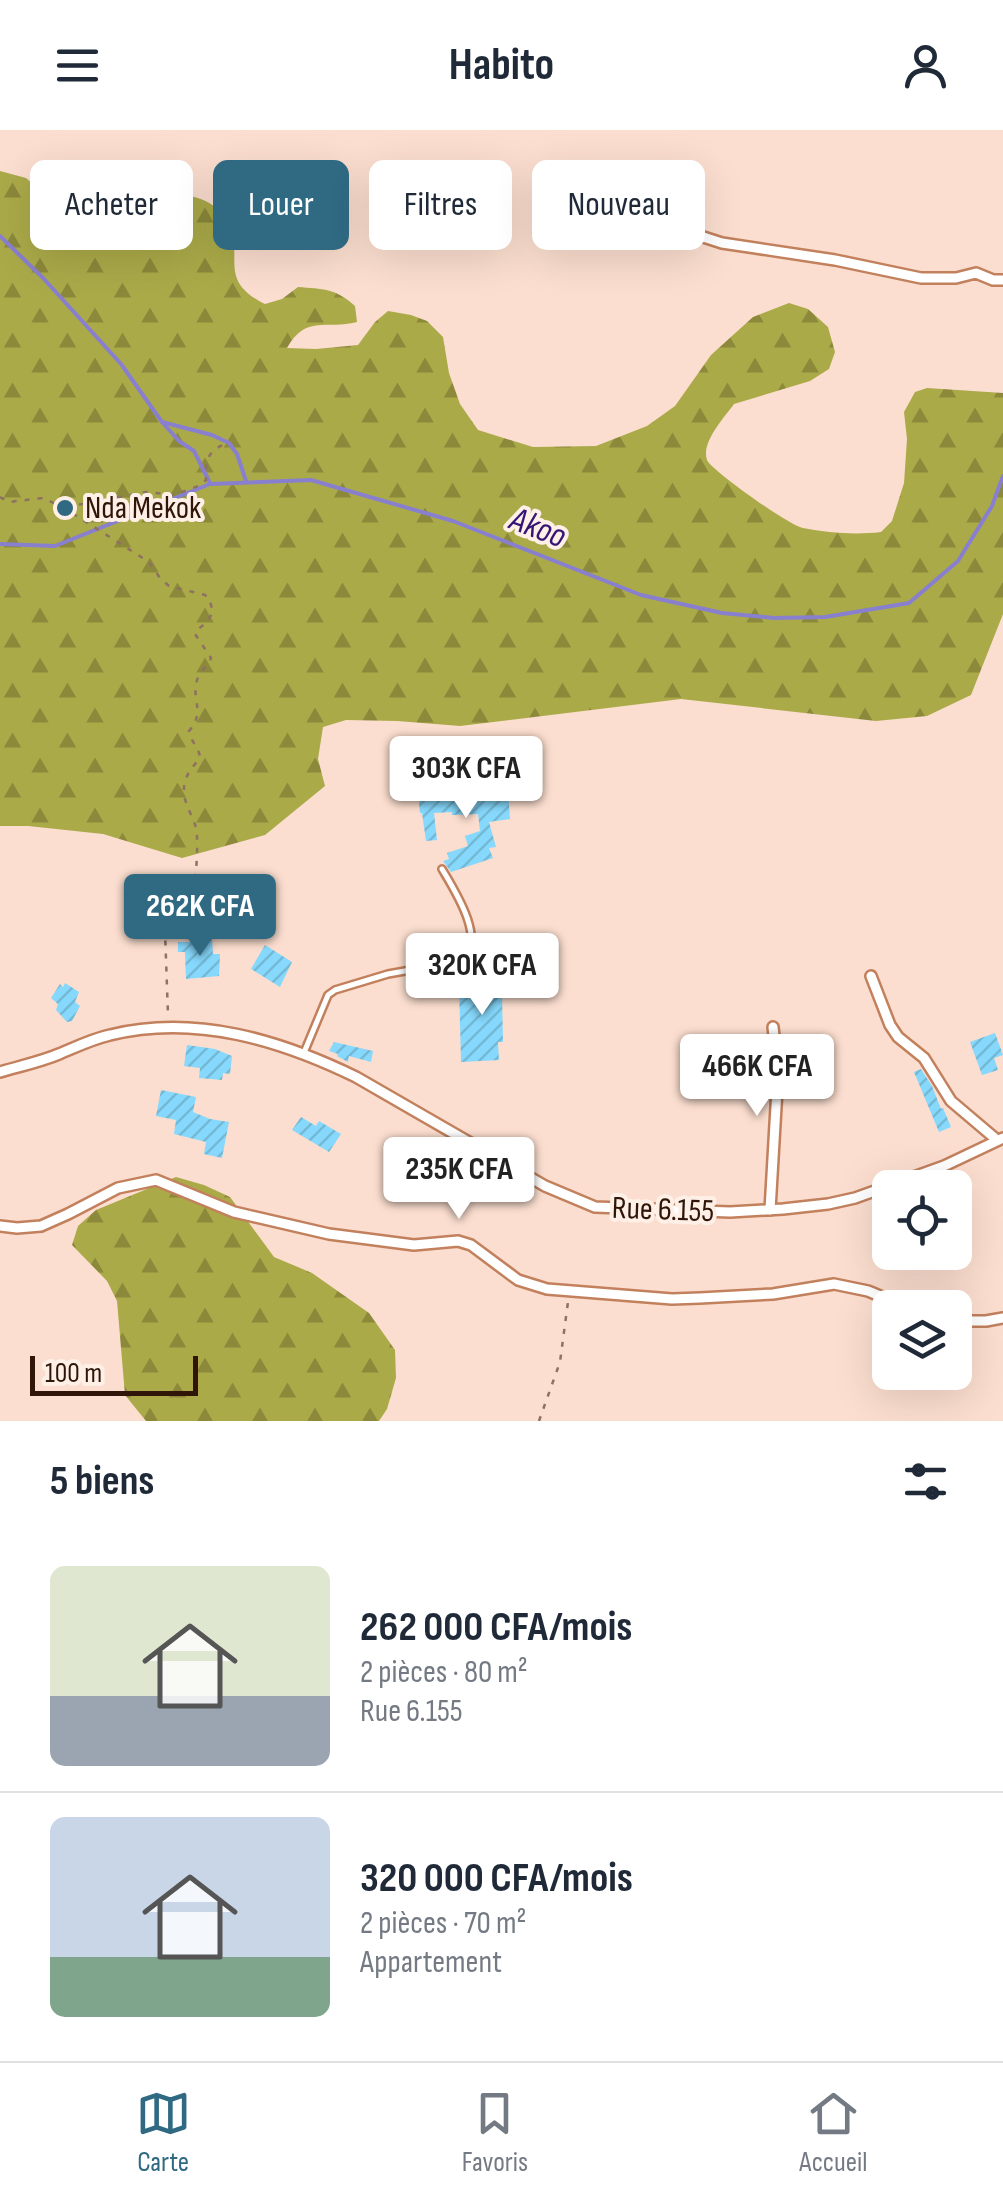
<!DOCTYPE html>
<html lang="fr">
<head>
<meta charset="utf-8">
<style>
	body { margin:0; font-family:"Sofia Sans Condensed",sans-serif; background:#f6f6f7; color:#1f2937; height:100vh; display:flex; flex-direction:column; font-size:38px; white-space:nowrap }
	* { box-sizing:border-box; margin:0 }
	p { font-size:32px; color:#747a83 }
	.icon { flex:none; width:55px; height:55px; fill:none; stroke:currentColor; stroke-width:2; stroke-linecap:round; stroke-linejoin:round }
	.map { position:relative; height:1291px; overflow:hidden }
	.side { display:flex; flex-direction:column; background:#fff; flex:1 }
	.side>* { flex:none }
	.top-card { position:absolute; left:30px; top:30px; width:945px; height:90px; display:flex; gap:20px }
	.fabs { position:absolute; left:872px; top:1040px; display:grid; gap:20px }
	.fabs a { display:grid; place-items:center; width:100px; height:100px; border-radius:15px; background:#fff; box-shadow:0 10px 40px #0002; font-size:50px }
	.scale { position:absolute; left:30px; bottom:25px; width:168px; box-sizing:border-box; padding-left:10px; border:5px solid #301608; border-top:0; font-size:28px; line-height:35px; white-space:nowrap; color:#301608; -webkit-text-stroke:8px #feefe7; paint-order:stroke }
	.price { position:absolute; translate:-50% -85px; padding:0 22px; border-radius:10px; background:#fff; color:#222; font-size:32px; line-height:65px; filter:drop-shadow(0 2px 5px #0008) }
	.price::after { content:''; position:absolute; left:50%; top:60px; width:30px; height:22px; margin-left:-15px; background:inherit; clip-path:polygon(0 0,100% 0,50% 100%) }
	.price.selected { background:#2f6982; color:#fff }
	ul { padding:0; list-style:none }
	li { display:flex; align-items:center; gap:30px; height:250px; padding:0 50px }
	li+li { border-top:2px solid #e0e1e3 }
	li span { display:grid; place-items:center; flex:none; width:280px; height:200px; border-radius:15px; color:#555 }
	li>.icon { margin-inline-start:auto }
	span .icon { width:120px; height:120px; fill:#fffc; stroke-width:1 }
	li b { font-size:42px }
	h2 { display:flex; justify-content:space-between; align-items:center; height:120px; padding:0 50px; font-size:42px }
	.pill { padding:0 35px; border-radius:15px; background:#fff; box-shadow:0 10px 40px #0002; font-size:35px; line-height:90px }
	.pill.selected { background:#2f6982; color:#fff }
	header { display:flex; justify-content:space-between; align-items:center; height:130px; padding:0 50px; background:#fff; font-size:45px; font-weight:700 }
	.tabs { display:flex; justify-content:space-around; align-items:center; height:140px; border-top:2px solid #e0e1e3; background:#fff; font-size:28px; color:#747a83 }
	.tabs a { display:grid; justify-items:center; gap:5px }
	.tabs .selected { color:#2f6982 }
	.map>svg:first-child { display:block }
	.forest { fill:url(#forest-firs) }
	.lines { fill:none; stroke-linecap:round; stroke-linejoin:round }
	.stream { stroke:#897fcf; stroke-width:4 }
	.building { fill:url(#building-hatch) }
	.service-casing { stroke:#c2805d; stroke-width:10 }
	.minor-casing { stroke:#c2805d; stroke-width:14 }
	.path { stroke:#8d7163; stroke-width:2.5; stroke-dasharray:5 8; stroke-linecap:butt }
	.service { stroke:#fff; stroke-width:5 }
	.minor { stroke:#fff; stroke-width:9 }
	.poi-dot { fill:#2f6982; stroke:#feefe7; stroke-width:4 }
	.labels { text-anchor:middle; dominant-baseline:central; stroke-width:8; stroke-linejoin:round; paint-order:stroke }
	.poi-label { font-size:32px; fill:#301608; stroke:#feefe7; text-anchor:start }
	.street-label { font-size:32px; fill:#301608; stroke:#feefe7 }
	.water-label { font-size:35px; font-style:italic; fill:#331575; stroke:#feefe7 }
</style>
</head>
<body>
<header><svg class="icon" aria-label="menu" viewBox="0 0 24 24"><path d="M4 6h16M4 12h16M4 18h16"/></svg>Habito<svg class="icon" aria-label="person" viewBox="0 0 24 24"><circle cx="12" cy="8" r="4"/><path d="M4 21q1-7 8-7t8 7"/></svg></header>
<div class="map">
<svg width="1003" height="1291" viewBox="0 0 1003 1291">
	<defs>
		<pattern id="forest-firs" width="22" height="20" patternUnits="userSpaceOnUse" patternTransform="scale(2.5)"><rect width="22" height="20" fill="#abaa49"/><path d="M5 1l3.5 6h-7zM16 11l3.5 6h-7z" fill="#8c893b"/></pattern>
		<pattern id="building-hatch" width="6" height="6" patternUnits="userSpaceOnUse" patternTransform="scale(2.5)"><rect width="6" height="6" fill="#86d8fc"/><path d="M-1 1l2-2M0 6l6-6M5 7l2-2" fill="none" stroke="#74b9d6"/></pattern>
	</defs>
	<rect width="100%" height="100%" fill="#fbdecf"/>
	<g class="forest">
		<path d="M 0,41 L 26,48 L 105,115 C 115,104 124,89 135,79 C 162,57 214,60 229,95 C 244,128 217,150 265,174 L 282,169 L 298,157 C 323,159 335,158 355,176 L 357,192 C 326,200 306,184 287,218 L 316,219 L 358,215 L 375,192 L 388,181 L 411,185 L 427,191 L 443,207 L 449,243 L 460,274 L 478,300 L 533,317 L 596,316 L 647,296 L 675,276 L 711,225 L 753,187 L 789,173 L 808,179 L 828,197 L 835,222 L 829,239 L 810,251 L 734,274 C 724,288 701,312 707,330 C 712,341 790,396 803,398 C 828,403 856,405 881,402 L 892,391 L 904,353 L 907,309 L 904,282 L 915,262 L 927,258 L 1003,263 L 1003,484 L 971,565 L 927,586 L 876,591 L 681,569 L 460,596 L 397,591 L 346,590 L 323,597 L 318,629 L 325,656 L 265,705 L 182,728 L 103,704 L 28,696 L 0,696 Z"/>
		<path d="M 176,1047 L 204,1055 L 230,1067 L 274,1127 L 312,1143 L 369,1183 L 395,1220 L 396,1248 L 387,1279 L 379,1291 L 146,1291 L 125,1265 L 117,1171 L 107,1151 L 72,1115 L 78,1096 L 96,1080 Z"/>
	</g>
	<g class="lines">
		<g class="stream">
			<path d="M 0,106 L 44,149 L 121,234 L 162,292 L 212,305 L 229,313 L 237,324 L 246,351"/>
			<path d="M 162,292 L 179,311 L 194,321 L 210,353"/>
			<path d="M 0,414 L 55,416 L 210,354 L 311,350 L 453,391 L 641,465 L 722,483 L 774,488 L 825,487 L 909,473 L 958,431 L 992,376 L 1003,346"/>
		</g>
	</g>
	<g class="building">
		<path d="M 508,661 L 510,689 L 489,692 L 496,717 L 489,718 L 493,728 L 451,742 L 443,731 L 449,729 L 447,723 L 468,716 L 465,706 L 480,701 L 478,684 L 452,685 L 452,682 L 434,683 L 437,710 L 426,711 L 422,683 L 420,683 L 418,662 Z"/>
		<path d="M 203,809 L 212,809 L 213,824 L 220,824 L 219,846 L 186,849 L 185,822 L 178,822 L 178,812 L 203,812 Z"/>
		<path d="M 265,815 L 292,832 L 280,857 L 251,839 Z"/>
		<path d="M 493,843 L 510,844 L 509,864 L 502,864 L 503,912 L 498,912 L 499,930 L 461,932 L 459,853 L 493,853 Z"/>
		<path d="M 65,853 L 79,862 L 75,872 L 80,876 L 72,891 L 67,892 L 56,880 L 58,874 L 51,868 L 60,854 L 63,857 Z"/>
		<path d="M 995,903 L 1003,925 L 994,928 L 998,940 L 982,945 L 970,912 Z"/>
		<path d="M 334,912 L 373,921 L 371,932 L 349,926 L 348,932 L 337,926 L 338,924 L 329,921 Z"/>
		<path d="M 187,915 L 215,919 L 232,926 L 230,944 L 223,943 L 222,950 L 199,948 L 200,938 L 184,936 Z"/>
		<path d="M 921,939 L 932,956 L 941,979 L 943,978 L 951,997 L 939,1002 L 914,942 Z"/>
		<path d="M 161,960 L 196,967 L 193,982 L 210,989 L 229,992 L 222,1028 L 204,1024 L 206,1012 L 174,1004 L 176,990 L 156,986 Z"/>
		<path d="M 301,987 L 316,996 L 319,991 L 341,1004 L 329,1022 L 292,1000 Z"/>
	</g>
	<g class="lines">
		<g class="service-casing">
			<path id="service" d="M 303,925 L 328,865 L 335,860 L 388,844 L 461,831 C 488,812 455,761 442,739"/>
		</g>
		<g class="minor-casing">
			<g id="minor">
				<path d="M 579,88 L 613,81 L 649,81 L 675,88 L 694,104 L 722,113 L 835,130 L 921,148 L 956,148 L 976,143 L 993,150 L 1003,150"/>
				<path d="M 871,846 L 890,895 L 898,907 L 924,928 L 951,971 L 997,1010"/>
				<path d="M 0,942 C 20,936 40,932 59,924 C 76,917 92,909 110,905 C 195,884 280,910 356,947 L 545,1056 L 595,1077 L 730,1082 L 783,1079 L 828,1074 L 855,1068 L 944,1036 L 1003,1008"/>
				<path d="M 770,1080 L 778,942 L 773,897"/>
				<path d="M 0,1096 L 17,1098 L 41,1096 L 68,1084 L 118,1058 L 156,1050 L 234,1082 L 329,1104 L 414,1115 L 458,1111 L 471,1115 L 518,1150 L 547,1159 L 672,1169 L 700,1168 L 773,1164 L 834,1154 L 868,1161 L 909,1178"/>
				<path d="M 955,1191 L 986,1191 L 1003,1188"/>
			</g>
		</g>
		<g class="path">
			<path d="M 0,367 L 9,372 L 43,368 L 64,378 L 149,432 L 160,448 L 169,456 L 205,465 L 209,468 L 213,482 L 207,492 L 196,501 L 195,504 L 211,528 C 208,536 200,541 197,550 C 191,571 206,581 189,601 C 191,612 198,616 200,627 C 193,638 183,646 184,661 C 184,674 193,686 196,698 C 199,711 196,765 189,776 C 184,786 175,790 166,797 L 165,801 L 168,885"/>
			<path d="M 66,377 L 146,362 L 174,365 L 201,355 L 206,350 C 205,332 207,321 225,314"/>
			<path d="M 539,1291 L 560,1232 L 568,1172"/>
		</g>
		<use href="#service" class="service"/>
		<use href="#minor" class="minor"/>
	</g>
	<circle class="poi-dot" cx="65" cy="378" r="10"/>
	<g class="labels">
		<g class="poi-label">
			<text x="85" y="378">Nda Mekok</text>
		</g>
		<g class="street-label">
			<text transform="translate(663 1080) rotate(2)">Rue 6.155</text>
		</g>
		<g class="water-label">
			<text transform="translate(538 398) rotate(21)">Akoo</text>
		</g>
	</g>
</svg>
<div class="fabs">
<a><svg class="icon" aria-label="locate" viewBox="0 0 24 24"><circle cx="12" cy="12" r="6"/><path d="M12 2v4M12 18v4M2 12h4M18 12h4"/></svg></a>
<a><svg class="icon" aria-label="layers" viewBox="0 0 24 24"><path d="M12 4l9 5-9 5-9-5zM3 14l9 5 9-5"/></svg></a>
</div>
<div class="scale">100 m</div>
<b class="price" style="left:466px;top:691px">303K CFA</b>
<b class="price selected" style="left:200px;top:829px">262K CFA</b>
<b class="price" style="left:482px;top:888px">320K CFA</b>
<b class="price" style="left:757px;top:989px">466K CFA</b>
<b class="price" style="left:459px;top:1092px">235K CFA</b>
<div class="top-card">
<a class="pill">Acheter</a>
<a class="pill selected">Louer</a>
<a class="pill">Filtres</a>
<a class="pill">Nouveau</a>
</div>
</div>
<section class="side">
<h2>5 biens<svg class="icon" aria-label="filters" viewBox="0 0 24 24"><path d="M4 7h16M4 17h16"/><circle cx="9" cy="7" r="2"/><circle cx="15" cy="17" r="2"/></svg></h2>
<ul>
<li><span style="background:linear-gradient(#dfe7d0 65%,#9aa5b1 0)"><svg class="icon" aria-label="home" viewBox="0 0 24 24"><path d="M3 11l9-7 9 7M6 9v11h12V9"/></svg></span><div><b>262 000 CFA/mois</b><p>2 pièces · 80 m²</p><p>Rue 6.155</p></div></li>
<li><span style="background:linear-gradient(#c9d6e8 70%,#7fa58c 0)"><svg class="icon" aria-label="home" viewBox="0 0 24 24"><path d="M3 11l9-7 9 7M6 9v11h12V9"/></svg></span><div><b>320 000 CFA/mois</b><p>2 pièces · 70 m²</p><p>Appartement</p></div></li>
</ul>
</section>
<nav class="tabs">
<a class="selected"><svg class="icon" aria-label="map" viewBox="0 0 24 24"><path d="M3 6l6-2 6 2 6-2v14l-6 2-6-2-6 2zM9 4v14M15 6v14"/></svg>Carte</a>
<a><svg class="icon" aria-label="saved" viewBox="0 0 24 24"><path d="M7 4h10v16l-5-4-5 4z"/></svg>Favoris</a>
<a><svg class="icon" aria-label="home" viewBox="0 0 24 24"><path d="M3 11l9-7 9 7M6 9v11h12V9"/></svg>Accueil</a>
</nav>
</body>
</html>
